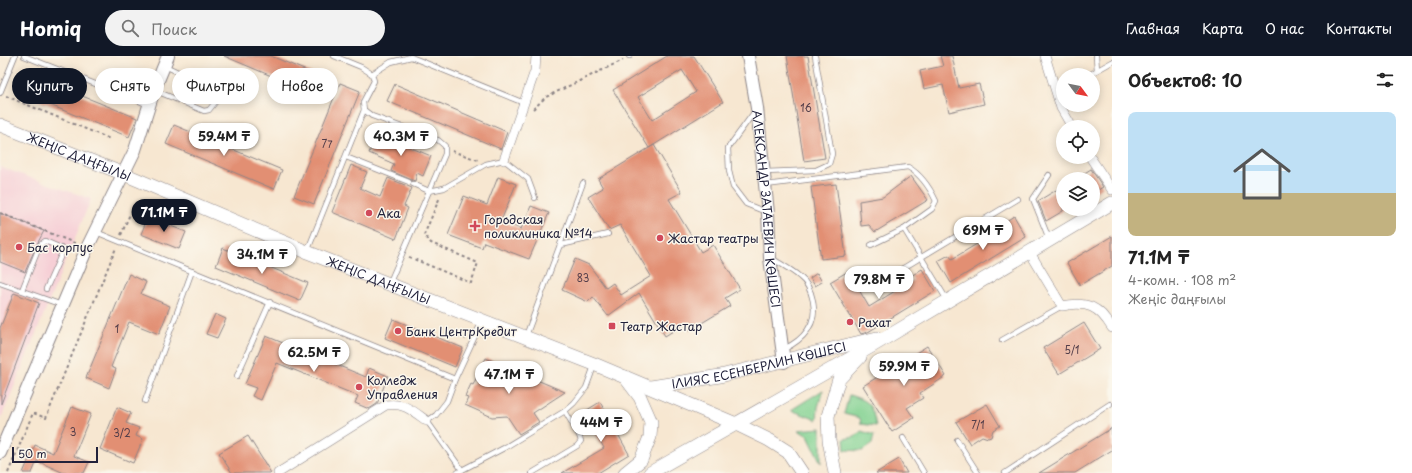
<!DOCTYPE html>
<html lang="ru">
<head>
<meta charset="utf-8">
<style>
	body { margin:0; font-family:"Playpen Sans",sans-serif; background:#f2f2f2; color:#222; height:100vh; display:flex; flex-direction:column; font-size:15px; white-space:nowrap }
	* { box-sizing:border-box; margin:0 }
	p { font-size:13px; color:#767676 }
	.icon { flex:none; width:22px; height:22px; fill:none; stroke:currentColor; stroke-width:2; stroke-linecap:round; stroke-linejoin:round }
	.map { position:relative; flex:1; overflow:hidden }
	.sheet { display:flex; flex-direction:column; background:#fff; width:300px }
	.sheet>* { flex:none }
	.hud { position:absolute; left:12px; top:12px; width:380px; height:36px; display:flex; gap:8px }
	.needle { width:26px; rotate:122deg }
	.fabs { position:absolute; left:1056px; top:12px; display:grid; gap:8px }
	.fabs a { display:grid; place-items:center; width:44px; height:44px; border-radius:50%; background:#fff; box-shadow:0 2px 10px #0003; font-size:20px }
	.scale { position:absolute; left:12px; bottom:10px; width:86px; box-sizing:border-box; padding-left:4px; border:2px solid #22223b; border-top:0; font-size:11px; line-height:14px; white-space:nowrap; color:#22223b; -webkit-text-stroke:3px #fbf7ec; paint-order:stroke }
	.price { position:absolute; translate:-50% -34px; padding:0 9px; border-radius:14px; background:#fff; color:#222; font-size:13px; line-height:26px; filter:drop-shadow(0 1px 2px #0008) }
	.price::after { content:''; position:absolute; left:50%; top:24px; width:12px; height:9px; margin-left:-6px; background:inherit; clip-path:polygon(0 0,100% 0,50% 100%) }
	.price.selected { background:#111827; color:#fff }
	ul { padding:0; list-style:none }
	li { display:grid; align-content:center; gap:8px; height:212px; padding:0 16px }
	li+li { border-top:1px solid #e0e0e0 }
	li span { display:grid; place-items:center; height:124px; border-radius:8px; color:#555 }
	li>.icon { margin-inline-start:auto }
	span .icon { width:72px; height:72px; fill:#fffc; stroke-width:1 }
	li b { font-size:17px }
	h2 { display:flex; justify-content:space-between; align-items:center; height:48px; padding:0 16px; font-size:17px }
	.chip { padding:0 14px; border-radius:18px; background:#fff; box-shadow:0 2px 10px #0003; font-size:14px; line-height:36px }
	.chip.selected { background:#111827; color:#fff }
	header { display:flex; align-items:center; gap:24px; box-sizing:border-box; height:56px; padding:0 20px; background:#111827; color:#fff }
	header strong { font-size:19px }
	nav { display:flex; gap:22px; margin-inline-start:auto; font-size:14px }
	.search { width:280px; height:36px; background:#f2f2f2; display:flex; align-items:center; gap:10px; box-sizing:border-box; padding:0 14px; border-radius:22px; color:#767676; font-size:15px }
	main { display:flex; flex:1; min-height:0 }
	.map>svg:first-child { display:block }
	.built { fill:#f6cfd6 }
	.green { fill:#83d292; stroke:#527a66 }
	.building { fill:#e28f73; fill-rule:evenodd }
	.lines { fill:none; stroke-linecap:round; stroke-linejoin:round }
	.service-casing { stroke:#8c8486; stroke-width:6 }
	.minor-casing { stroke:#8c8486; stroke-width:10 }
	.tertiary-casing { stroke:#8c8486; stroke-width:14 }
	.secondary-casing { stroke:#8c8486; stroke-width:14 }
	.path { stroke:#8c8486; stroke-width:2; stroke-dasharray:3 3; stroke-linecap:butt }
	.service { stroke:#fff; stroke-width:4.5 }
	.minor { stroke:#fff; stroke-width:9 }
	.tertiary { stroke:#fff; stroke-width:12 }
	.secondary { stroke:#fff; stroke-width:13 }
	.poi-dot { fill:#d1495b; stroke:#fbf7ec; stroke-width:1.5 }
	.labels { text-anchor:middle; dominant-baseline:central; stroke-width:3; stroke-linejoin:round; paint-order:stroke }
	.number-label { font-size:10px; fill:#523d49 }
	.street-label { font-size:12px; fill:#22223b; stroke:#fbf7ec }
	.poi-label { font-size:12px; fill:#22223b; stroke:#fbf7ec; text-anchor:start }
</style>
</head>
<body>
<header>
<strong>Homiq</strong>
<div class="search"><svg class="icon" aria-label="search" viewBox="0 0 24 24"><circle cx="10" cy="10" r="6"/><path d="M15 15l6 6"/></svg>Поиск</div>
<nav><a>Главная</a><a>Карта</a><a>О нас</a><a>Контакты</a></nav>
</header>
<main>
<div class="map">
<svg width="1112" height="417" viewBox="0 0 1112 417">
	<rect width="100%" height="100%" fill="#fbf7ec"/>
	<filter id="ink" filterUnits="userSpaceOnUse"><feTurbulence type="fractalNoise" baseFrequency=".025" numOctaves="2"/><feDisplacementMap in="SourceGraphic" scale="8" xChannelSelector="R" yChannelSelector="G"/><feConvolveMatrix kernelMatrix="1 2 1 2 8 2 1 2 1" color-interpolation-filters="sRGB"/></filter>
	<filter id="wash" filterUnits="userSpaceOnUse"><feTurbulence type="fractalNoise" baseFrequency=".012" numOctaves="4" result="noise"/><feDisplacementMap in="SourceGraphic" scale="16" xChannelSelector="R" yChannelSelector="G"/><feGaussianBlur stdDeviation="0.9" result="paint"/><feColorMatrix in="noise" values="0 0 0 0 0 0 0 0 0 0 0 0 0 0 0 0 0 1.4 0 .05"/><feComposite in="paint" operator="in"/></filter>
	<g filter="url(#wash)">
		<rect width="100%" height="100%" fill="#f7e7d1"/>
		<path class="built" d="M 0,111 L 91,143 L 0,365 Z"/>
		<g class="green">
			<path d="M 823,334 L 818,351 L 817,364 L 791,354 Z"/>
			<path d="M 849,339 C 869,345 872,349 876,370 L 861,368 L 860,362 L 844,358 Z"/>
			<path d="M 821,372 L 821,407 L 808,380 L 798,374 Z"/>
			<path d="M 861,375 L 874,379 L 872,388 L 862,395 L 845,394 L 844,383 L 855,381 Z"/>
		</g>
		<g id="blocks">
			<g class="building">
				<path d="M 224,0 L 271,0 L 321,21 L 314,38 Z"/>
				<path d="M 667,0 L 694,0 L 723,46 L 649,92 L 613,34 ZM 682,14 L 696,36 L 652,64 L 638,41 Z"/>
				<path d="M 787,0 L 808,0 L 825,102 L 804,105 Z"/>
				<path d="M 940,0 L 952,0 L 959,32 L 979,28 L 984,48 L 949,56 L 943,29 L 924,33 L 920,15 L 943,10 Z"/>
				<path d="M 25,17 L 137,62 L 129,81 L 18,36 Z"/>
				<path d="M 340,27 L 360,35 L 314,148 L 294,140 Z"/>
				<path d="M 395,28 L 507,76 L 501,93 L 387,45 Z"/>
				<path d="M 174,69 L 282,114 L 274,133 L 166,88 Z"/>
				<path d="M 377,78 L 431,100 L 423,120 L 417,117 L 415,125 L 412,124 L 391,115 L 394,108 L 369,97 Z"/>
				<path d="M 654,89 L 682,136 L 669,143 L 701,196 L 713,189 L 740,233 L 725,242 L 730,250 L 690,274 L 686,267 L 665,280 L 639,237 L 608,260 L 593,241 L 588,246 L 562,234 L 575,203 L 589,209 L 606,232 L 613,227 L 621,239 L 651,220 L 620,169 L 609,174 L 588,141 L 603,132 L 598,123 Z"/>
				<path d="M 351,109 L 367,116 L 360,132 L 380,141 L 388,122 L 412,132 L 404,150 L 408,152 L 396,183 L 332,156 Z"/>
				<path d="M 1091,113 L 1103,131 L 1093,137 L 1093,123 L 1075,123 Z"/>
				<path d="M 911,120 L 928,144 L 875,176 L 869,169 L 861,170 L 859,145 L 883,141 Z"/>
				<path d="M 498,121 L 516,128 L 501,165 L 521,173 L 531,150 L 549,157 L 529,203 L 484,186 L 482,192 L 448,179 L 464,140 L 487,149 Z"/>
				<path d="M 836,128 L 846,200 L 821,203 L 811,131 Z"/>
				<path d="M 1063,130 L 1063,155 L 1046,165 L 1038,145 Z"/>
				<path d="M 0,157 L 44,175 L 37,188 L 25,216 L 0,206 Z"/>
				<path d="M 1014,160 L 1026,181 L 951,227 L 938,205 L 949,199 L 952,203 L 1005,171 L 1003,167 Z"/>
				<path d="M 148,161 L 186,176 L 179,193 L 141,178 Z"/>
				<path d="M 1112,180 L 1112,210 L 1080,229 L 1067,207 Z"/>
				<path d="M 223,192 L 308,227 L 300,245 L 216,210 Z"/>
				<path d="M 852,213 L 859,225 L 855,227 L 869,251 L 913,224 L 911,220 L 922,213 L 935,235 L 868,276 L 861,278 L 830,226 Z"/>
				<path d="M 817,217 L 822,226 L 815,230 L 810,222 Z"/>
				<path d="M 129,218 L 146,226 L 141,238 L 170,250 L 159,278 L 129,266 L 111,311 L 116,313 L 109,332 L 86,322 Z"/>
				<path d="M 14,237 L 39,247 L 1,348 L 0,272 Z"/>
				<path d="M 215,258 L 226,263 L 217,282 L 206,278 Z"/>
				<path d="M 393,263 L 463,292 L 455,311 L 385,282 Z"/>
				<path d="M 1084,267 L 1100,293 L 1059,318 L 1043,292 Z"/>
				<path d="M 266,280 L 366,321 L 369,312 L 388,320 L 377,348 L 369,353 L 355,347 L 358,340 L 277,307 L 261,344 L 252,340 L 256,332 L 245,328 Z"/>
				<path d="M 927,290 L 946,320 L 920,337 L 923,342 L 907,352 L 914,362 L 892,376 L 863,330 Z"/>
				<path d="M 486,302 L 565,336 L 533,357 L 539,366 L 519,378 L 507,360 L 492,361 L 465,349 L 468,342 L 465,341 L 471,328 L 473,329 Z"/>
				<path d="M 600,346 L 629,398 L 598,417 L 562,417 L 604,392 L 590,367 L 585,370 L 579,359 Z"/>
				<path d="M 987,348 L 1000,370 L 993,374 L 991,381 L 988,382 L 982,380 L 970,388 L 956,366 Z"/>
				<path d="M 72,351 L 91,358 L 74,400 L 89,406 L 84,417 L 64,417 L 37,405 L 32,417 L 23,417 L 35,389 L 53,397 Z"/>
				<path d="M 117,351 L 131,357 L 126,367 L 139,372 L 136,380 L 143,383 L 133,407 L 100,393 Z"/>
				<path d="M 1112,372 L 1112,394 L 1075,417 L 1039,417 Z"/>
				<path d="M 248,380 L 271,417 L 232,417 L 219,397 Z"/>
				<path d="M 899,403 L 907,417 L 876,417 Z"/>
			</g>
		</g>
	</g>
	<g filter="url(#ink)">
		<use href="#blocks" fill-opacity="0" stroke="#8c8486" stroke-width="1"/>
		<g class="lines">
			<g class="service-casing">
				<g id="service">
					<path d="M 24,0 L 149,49"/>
					<path d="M 334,0 L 361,11 L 372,18 L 374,25 L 363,46 L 364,54 L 372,60 L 438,84 L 445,90 L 445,98 L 390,226"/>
					<path d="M 629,0 L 630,0"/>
					<path d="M 1096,0 L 1097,14"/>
					<path d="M 372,18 L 391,6 L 411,1 L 524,47"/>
					<path d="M 1089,19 L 1112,6"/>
					<path d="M 154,34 L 204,55 L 209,54 L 217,44 L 218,37 L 215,33 L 165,10"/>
					<path d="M 0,37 L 15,0"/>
					<path d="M 755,55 L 728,92 L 729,115 L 733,131 L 746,148 L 766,156"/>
					<path d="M 346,101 L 409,126"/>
					<path d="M 765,116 L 816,114 L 829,108 L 832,98 L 815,0"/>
					<path d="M 1049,119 L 1033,143 L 1049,183"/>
					<path d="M 413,128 L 429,135 L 444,132 L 486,108 L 504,104 L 528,123 L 535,142"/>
					<path d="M 766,129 L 908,111 C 920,118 930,132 936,145 L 932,153 L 904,173"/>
					<path d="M 96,176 L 455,323"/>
					<path d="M 561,189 L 608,178"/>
					<path d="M 871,189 L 904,173 L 947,244"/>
					<path d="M 307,196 L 364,54"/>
					<path d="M 771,202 C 781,208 792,214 800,221 C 808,227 811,235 813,245 C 818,268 803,284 784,293"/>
					<path d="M 880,226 L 1018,143"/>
					<path d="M 0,227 L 62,249"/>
					<path d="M 22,234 L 40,189 L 45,185 L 61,192 L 62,197 L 46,233"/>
					<path d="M 526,280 L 583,127"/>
					<path d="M 1002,284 L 1062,250"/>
					<path d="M 237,320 L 270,246"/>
					<path d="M 145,345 L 192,215"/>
					<path d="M 903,382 L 924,417"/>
					<path d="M 957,384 L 978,417"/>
					<path d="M 462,414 L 504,392 L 565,355 L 574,347 L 586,332 L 594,310"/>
					<path d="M 457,417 L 462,414 L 427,365 L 436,359 L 447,345 L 455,323 L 482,265"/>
					<path d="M 532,417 L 577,390 L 581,385 L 579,379 L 565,355"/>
					<path d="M 1005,417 L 1110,348"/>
				</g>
			</g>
			<g class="minor-casing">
				<g id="minor">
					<path d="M 1045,0 L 1061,52 L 1072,71"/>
					<path d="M 1090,101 L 1112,134"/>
					<path d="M 504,104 L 535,15 L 536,0"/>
					<path d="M 1029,195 L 1062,250 C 1087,245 1099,250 1112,272"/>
					<path d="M 278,417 L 386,349 C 404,346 413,355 427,365"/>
				</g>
			</g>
			<g class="tertiary-casing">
				<g id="tertiary">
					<path id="s1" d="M 748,0 L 757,52 L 768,157 L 770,202 L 784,306"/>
					<path d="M 0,397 L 87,192 L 135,94 L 154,34 L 168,0"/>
				</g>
			</g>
			<g class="secondary-casing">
				<g id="secondary">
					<path id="s2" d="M 0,69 L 124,118 L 307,196 L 594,308 L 736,368 L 769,384 L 788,396 L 802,417"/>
					<path id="s3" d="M 651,331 L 720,320 L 877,282"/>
					<path d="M 625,417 L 641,404 L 650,381 L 651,366 L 640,341 L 625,321"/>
					<path d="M 650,417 L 872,290 L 1112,147"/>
					<path d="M 835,417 L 829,384 L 828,360 L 839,323 L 860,301"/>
				</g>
			</g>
			<g class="path">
				<path d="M 6,40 L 110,83"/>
				<path d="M 533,53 L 546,41 L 623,4"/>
				<path d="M 452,95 L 478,104"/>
				<path d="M 0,157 L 77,188"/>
				<path d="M 121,179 L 130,158"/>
				<path d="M 409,201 L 471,227 L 478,207 L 431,187 L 424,179 L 440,141"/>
				<path d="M 448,276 L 466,283"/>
				<path d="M 8,417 L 33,357 L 46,362 L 116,192"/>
			</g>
			<use href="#service" class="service"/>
			<use href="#minor" class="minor"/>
			<use href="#tertiary" class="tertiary"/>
			<use href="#secondary" class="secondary"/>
		</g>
	</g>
	<g class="poi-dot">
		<circle cx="369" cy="157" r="4"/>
		<path d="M473 164h4v4h4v4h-4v4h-4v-4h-4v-4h4z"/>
		<circle cx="660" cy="182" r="4"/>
		<circle cx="19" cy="191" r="4"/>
		<circle cx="850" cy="266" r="4"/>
		<rect x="608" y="266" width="8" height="8" rx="2"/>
		<circle cx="398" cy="275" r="4"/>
		<circle cx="359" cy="331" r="4"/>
	</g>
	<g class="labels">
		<g class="number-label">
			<text x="806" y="51">16</text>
			<text x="327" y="87">77</text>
			<text x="583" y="221">83</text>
			<text x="117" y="272">1</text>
			<text x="1072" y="293">5/1</text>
			<text x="978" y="368">7/1</text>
			<text x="73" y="375">3</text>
			<text x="122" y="376">3/2</text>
		</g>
		<g class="street-label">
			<text stroke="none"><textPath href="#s2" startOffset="85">ЖЕҢІС ДАҢҒЫЛЫ</textPath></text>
			<text stroke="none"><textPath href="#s1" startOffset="154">АЛЕКСАНДР ЗАТАЕВИЧ КӨШЕСІ</textPath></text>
			<text stroke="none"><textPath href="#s2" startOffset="409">ЖЕҢІС ДАҢҒЫЛЫ</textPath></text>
			<text stroke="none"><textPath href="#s3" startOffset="110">ІЛИЯС ЕСЕНБЕРЛИН КӨШЕСІ</textPath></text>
		</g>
		<g class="poi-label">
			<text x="377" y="157">Ака</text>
			<text x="484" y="163">Городская<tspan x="484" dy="14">поликлиника №14</tspan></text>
			<text x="668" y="182">Жастар театры</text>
			<text x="27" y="191">Бас корпус</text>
			<text x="858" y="266">Рахат</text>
			<text x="620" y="270">Театр Жастар</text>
			<text x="406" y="275">Банк ЦентрКредит</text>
			<text x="367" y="324">Колледж<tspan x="367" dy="14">Управления</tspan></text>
		</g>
	</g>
</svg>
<div class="fabs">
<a><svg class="needle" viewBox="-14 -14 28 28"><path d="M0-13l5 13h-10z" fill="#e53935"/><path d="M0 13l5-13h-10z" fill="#767676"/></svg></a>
<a><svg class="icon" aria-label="locate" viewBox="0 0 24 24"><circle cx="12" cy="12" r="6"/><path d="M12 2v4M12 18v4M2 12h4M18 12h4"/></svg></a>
<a><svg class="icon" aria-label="layers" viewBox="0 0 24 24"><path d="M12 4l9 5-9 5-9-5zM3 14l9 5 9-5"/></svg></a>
</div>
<div class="scale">50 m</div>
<b class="price" style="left:224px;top:101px">59.4M ₸</b>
<b class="price" style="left:401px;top:101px">40.3M ₸</b>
<b class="price selected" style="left:164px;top:177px">71.1M ₸</b>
<b class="price" style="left:983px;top:195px">69M ₸</b>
<b class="price" style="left:262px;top:219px">34.1M ₸</b>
<b class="price" style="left:879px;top:244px">79.8M ₸</b>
<b class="price" style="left:314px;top:317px">62.5M ₸</b>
<b class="price" style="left:904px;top:331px">59.9M ₸</b>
<b class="price" style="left:509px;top:339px">47.1M ₸</b>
<b class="price" style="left:601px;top:387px">44M ₸</b>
<div class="hud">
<a class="chip selected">Купить</a>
<a class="chip">Снять</a>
<a class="chip">Фильтры</a>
<a class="chip">Новое</a>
</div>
</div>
<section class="sheet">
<h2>Объектов: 10<svg class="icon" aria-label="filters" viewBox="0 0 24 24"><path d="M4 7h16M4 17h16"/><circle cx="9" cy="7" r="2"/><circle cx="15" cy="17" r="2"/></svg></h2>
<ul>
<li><span style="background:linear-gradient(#bfe0f5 65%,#c2b280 0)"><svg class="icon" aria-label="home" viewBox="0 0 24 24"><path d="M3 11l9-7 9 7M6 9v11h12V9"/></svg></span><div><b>71.1M ₸</b><p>4-комн. · 108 m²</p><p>Жеңіс даңғылы</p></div></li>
</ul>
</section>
</main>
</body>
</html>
